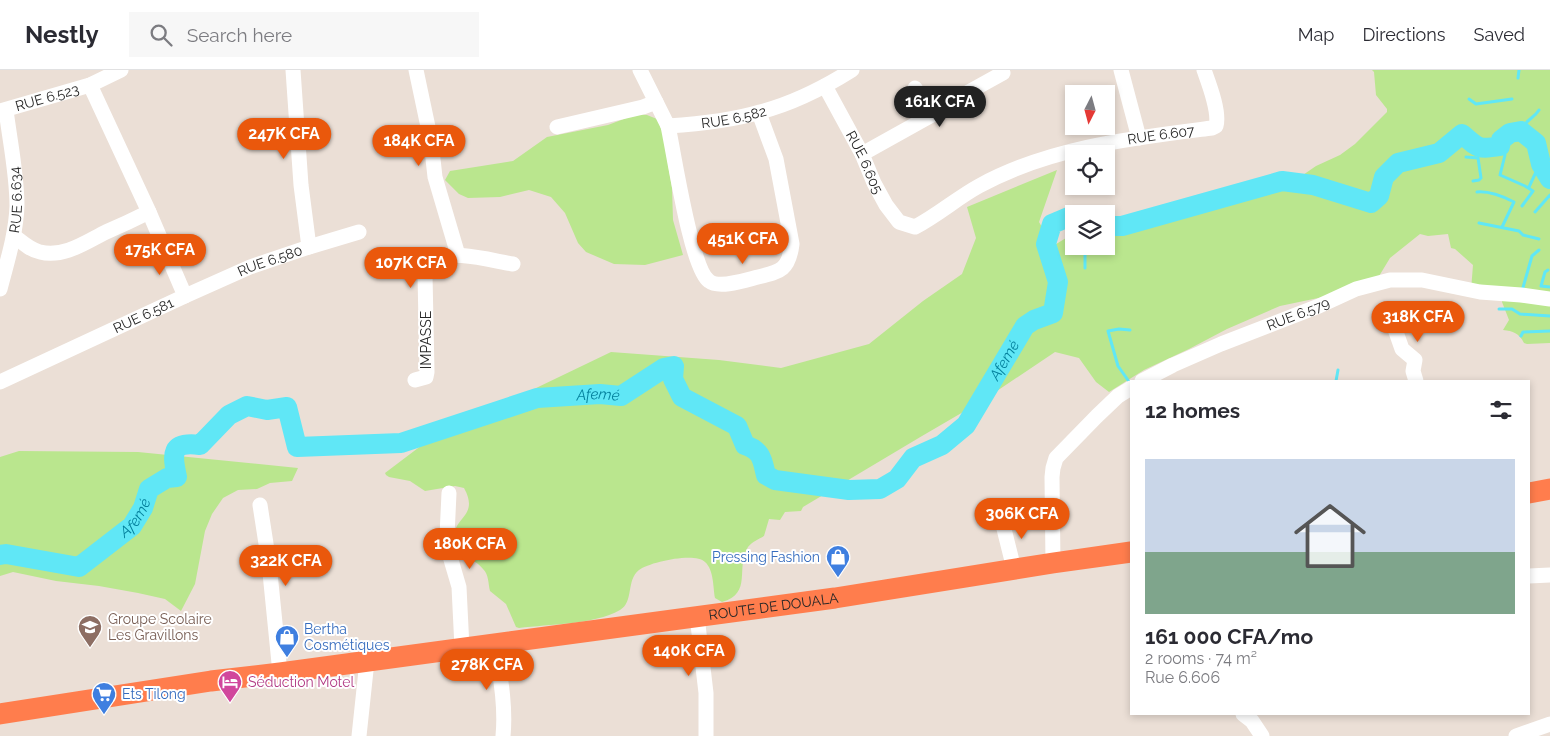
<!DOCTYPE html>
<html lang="en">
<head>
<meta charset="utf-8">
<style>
	body { margin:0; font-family:Raleway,sans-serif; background:#f7f7f7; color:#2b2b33; height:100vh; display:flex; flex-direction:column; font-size:19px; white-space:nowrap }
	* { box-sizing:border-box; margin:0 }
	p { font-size:16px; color:#7c7c81 }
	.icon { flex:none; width:28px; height:28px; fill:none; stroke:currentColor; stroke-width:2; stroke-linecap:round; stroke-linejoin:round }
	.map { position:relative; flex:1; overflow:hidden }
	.details { position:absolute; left:1130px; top:310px; width:400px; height:335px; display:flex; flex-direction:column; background:#fff; border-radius:0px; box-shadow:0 2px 8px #0003 }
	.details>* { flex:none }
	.needle { width:32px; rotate:186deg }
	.fabs { position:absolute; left:1065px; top:15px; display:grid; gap:10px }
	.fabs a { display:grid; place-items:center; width:50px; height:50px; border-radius:0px; background:#fff; box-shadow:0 2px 8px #0003; font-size:25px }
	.price { position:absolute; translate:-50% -42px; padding:0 11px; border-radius:18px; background:#ea580c; color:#fff; font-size:16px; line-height:32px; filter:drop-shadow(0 1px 2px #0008) }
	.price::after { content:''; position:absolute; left:50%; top:30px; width:15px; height:11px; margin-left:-8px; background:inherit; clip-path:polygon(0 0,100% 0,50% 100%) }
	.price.on { background:#222; color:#fff }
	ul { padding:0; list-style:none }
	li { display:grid; align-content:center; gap:10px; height:265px; padding:0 15px }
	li+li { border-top:1px solid #e1e1e2 }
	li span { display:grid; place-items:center; height:155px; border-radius:0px; color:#555 }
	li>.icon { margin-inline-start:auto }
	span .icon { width:90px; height:90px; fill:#fffc; stroke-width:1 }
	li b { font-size:21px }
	h2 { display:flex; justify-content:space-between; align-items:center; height:60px; padding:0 15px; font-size:21px }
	header { display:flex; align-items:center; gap:30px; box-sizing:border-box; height:70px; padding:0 25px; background:#fff; border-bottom:1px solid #e1e1e2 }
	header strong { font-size:24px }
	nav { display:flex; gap:28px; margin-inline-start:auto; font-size:18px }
	.search { width:350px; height:45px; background:#f7f7f7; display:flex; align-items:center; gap:12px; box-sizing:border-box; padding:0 18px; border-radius:0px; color:#7c7c81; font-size:19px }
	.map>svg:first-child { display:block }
	.green { fill:#bae68e }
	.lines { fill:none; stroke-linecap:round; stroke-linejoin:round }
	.stream { stroke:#60e7f6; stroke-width:3 }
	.river { stroke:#60e7f6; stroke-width:20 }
	.minor { stroke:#fff; stroke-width:15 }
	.highway { stroke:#ff7d4d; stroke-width:21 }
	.labels { text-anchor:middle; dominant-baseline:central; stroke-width:4; stroke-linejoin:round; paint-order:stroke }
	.street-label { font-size:14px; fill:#272727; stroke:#fff }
	.shop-label { font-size:14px; fill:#366cbe; stroke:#fff; text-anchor:start }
	.education-label { font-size:14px; fill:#785e54; stroke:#fff; text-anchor:start }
	.hotel-label { font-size:14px; fill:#b23c85; stroke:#fff; text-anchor:start }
	.water-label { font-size:15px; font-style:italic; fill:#04819d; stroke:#fff }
</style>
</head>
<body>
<header>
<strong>Nestly</strong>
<div class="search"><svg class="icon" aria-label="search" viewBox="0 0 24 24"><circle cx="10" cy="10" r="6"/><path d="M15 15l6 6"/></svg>Search here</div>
<nav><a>Map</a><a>Directions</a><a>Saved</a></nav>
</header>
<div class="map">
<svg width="1550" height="666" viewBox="0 0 1550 666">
	<rect width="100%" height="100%" fill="#ebdfd6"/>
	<g class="green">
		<path d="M 1372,0 L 1550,0 L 1550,273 L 1527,274 L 1524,273 C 1519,263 1513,261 1503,260 L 1509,250 L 1502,232 L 1503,224 L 1471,220 L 1473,195 L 1455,179 L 1451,178 L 1448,164 L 1428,166 L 1420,164 L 1390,188 L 1370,221 L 1323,227 L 1280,236 L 1227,259 L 1189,279 L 1144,300 L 1109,322 L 1096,312 L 1079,288 L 1055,282 L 982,331 L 922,366 L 803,437 L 801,441 L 785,442 L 780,450 L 769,449 L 764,466 C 759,469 752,472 748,477 C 735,498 753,523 722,532 L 715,528 C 713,517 714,500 705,492 C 695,482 650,492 639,500 C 626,510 634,532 620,540 C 593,555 550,554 519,558 L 516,557 L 506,534 L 490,521 C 488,513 489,505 483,499 C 473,486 457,489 455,468 C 452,447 480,447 464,418 L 455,416 L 425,421 L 410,411 L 389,407 L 386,405 L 385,403 L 430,369 L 611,282 L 719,290 L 781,298 L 869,274 L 923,231 L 962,204 L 976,168 L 967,137 L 1057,100 L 1039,152 L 1053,176 L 1074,163 L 1074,176 L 1106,176 L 1106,160 L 1123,161 L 1209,140 L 1284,118 L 1316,96 L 1340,85 L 1355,74 L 1387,42 L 1387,39 L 1376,25 L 1374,2 Z"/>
		<path d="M 637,44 L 647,45 L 657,49 L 662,58 L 672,118 L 673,150 L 683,185 L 645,195 L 614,194 L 586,182 L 578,173 L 565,143 L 551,127 L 529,120 L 500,127 L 468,128 L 459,124 L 445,110 L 450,101 L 513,91 L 547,67 L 608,55 Z"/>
		<path d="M 19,381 L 138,382 L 298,398 L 292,411 L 270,413 L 257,419 L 238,420 L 223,428 L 212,444 L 205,461 L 195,514 L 181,541 L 165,529 L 138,523 L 99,516 L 56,511 L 13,502 L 0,506 L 0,387 Z"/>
	</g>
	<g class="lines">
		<g class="stream">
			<path d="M 1518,8 L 1519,0"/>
			<path d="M 1469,29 L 1476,34 L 1512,29"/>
			<path d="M 1522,63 C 1524,49 1533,50 1539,40"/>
			<path d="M 1502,80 L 1505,85 L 1500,105 L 1525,116 L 1533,121 L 1522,136"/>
			<path d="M 1466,87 L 1478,88 L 1481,108 L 1479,110 L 1473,111"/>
			<path d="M 1529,117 L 1543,87"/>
			<path d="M 1477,122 C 1488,121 1504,127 1514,132 L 1502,157"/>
			<path d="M 1535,142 L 1550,125"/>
			<path d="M 1479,153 L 1519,161 L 1523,165 L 1539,169"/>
			<path d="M 1085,198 L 1085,177"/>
			<path d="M 1548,200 L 1545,202 L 1541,216 L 1550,217"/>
			<path d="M 1522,221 L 1532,186 L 1539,180"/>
			<path d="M 1499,239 L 1512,239 L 1520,244 L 1550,246"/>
			<path d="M 1130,260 L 1119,259 L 1108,261 L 1118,296 L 1130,313"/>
			<path d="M 1521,266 L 1523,262 L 1550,261"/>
			<path d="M 1336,311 L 1338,300"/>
		</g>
		<g class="river">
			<path d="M 1106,156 L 1122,156 L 1282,111 L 1313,115 L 1371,133 L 1379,126 L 1384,107 L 1398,93 L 1439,83 L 1462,64 C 1478,78 1478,80 1500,76 L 1501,70 L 1510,63 L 1521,61 L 1536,73 L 1541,94 L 1550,109"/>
			<path id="s1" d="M 0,485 L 6,484 L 79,497 L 132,456 L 143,438 L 149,419 L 167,408 L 177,407 C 172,384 170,371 200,375 L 229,345 L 247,336 L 267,340 L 287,337 L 297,377 L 401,373 L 537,328 L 600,324 L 621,326 L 664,298 L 674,296 L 673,309 L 682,327 L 737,356 L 745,375 C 762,381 762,389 766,405 L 775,410 L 849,420 L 880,419 L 897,409 L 913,388 L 942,375 L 966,355 L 1025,256 L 1034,250 L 1053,243 L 1058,212 L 1046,174 L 1052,154 L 1071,146 L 1074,147"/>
		</g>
		<g class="minor">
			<path d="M 293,0 L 301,115 L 309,177"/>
			<path d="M 416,0 L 431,71 L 435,107 L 458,185"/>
			<path id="s2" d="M 640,0 L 668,56 C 699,54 730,51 760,42 C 791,34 825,17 852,0"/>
			<path d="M 1121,0 L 1139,68"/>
			<path id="s3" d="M 825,16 L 862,84 L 874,113 L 886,135 L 899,152 L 915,157 C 938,145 957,128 979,116 C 1050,77 1133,68 1212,58 L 1216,56 C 1220,42 1209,14 1204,0"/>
			<path d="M 915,18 L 932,45"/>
			<path id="s4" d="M 0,41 L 90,15 L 121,0"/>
			<path d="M 668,56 C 674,83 691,199 709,211 C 719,219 746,210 758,207 C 781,202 789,199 792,174 L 776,89 L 759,43"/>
			<path d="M 557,57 L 643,37 L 656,32"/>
			<path d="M 862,84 L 932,45 L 965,24 L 1003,3"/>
			<path d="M 14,166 C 22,172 30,180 40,182 C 64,188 86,172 106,162 C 120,156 135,149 149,142"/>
			<path id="s5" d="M 0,219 C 7,192 16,164 17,136 C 17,104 10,72 6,40"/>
			<path id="s6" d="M 185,226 L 250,197 L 309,177 L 359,162"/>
			<path d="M 1389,242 L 1402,279 L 1415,290 L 1413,301 L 1416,311"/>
			<path d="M 415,310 L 426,307 L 427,302 L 425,205 C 427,200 427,194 432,191 C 449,178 493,191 513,194"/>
			<path id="s7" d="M 1142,311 L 1173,295 L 1221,274 L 1319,236 L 1356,219 L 1390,210 L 1422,210 L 1480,222 L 1521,225 L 1550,229"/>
			<path id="s8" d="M 0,312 L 185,226 L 149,142 L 90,15"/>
			<path d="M 449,423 L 447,466 L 449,483 L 459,517 L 462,578"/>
			<path d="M 260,435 L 269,493 L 280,603"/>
			<path d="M 1001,447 L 1014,499"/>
			<path d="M 1053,493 L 1052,407 L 1053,398 L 1056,388 L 1097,346 L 1118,326 L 1131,318"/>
			<path d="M 1529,506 L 1550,505"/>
			<path d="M 697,546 L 706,623 L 706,666"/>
			<path d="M 495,574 C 500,605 506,635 503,666"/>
			<path d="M 1243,644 L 1252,651 L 1262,666"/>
			<path d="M 359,666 L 367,591"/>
			<path d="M 1516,666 L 1550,654"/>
		</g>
		<g class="highway">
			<path d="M 1529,423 L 1550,419"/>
			<path id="s9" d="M 0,644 L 211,611 L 280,603 L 835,528 L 1053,493 L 1131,482"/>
		</g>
	</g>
	<defs>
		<g id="shop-pin" transform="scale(1.25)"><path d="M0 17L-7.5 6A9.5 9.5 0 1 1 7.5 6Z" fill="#3f7fe0" stroke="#fff"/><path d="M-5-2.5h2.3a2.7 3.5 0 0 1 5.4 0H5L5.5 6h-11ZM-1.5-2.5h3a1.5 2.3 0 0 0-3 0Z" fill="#fff"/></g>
		<g id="school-pin" transform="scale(1.25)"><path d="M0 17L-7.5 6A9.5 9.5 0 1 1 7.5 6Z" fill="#8d6e63" stroke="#fff"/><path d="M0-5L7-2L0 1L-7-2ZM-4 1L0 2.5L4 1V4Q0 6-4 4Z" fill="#fff"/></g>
		<g id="hotel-pin" transform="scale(1.25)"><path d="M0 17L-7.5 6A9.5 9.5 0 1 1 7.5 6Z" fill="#d1479c" stroke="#fff"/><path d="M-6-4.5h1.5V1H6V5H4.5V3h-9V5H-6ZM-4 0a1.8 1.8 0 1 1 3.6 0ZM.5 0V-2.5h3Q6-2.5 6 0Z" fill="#fff"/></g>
		<g id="supermarket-pin" transform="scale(1.25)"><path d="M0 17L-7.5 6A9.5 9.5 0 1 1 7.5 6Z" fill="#3f7fe0" stroke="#fff"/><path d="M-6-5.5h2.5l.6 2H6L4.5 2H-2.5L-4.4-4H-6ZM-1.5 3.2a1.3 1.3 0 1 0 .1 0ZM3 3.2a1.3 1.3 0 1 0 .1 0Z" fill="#fff"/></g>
	</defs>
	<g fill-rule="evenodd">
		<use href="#shop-pin" x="838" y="487"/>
		<use href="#school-pin" x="90" y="557"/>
		<use href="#shop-pin" x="287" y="567"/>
		<use href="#hotel-pin" x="230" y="612"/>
		<use href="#supermarket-pin" x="104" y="624"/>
	</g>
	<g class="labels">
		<g class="street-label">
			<text stroke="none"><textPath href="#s4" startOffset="49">RUE 6.523</textPath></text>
			<text stroke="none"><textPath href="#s2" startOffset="129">RUE 6.582</textPath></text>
			<text stroke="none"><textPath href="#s3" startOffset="438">RUE 6.607</textPath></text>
			<text stroke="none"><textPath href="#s3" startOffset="86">RUE 6.605</textPath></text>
			<text stroke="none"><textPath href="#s5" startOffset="91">RUE 6.634</textPath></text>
			<text stroke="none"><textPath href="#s6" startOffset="92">RUE 6.580</textPath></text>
			<text stroke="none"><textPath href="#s7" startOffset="170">RUE 6.579</textPath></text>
			<text stroke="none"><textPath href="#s8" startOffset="158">RUE 6.581</textPath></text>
			<text transform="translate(426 270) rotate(-90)">IMPASSE</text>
			<text stroke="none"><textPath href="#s9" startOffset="781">ROUTE DE DOUALA</textPath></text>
		</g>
		<g class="shop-label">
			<text x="820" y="487" text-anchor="end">Pressing Fashion</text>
			<text x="304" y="559">Bertha<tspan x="304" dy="16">Cosmétiques</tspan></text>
			<text x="122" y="624">Ets Tilong</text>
		</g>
		<g class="education-label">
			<text x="108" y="549">Groupe Scolaire<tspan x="108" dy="16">Les Gravillons</tspan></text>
		</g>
		<g class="hotel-label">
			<text x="248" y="612">Séduction Motel</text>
		</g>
		<g class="water-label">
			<text stroke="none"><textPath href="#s1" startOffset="1265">Afemé</textPath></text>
			<text stroke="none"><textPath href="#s1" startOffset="725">Afemé</textPath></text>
			<text stroke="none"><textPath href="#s1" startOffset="156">Afemé</textPath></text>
		</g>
	</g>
</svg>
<div class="fabs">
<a><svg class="needle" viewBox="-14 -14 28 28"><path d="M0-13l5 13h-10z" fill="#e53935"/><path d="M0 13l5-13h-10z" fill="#7c7c81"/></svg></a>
<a><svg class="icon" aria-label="locate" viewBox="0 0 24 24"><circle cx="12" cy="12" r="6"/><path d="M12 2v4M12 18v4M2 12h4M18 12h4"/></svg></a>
<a><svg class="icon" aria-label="layers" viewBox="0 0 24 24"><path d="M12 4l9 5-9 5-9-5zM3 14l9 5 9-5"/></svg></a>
</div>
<b class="price on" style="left:940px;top:58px">161K CFA</b>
<b class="price" style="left:284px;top:90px">247K CFA</b>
<b class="price" style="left:419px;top:97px">184K CFA</b>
<b class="price" style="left:743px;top:195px">451K CFA</b>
<b class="price" style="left:160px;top:206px">175K CFA</b>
<b class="price" style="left:411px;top:219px">107K CFA</b>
<b class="price" style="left:1418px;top:273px">318K CFA</b>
<b class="price" style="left:1022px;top:470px">306K CFA</b>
<b class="price" style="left:470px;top:500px">180K CFA</b>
<b class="price" style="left:286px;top:517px">322K CFA</b>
<b class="price" style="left:689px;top:607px">140K CFA</b>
<b class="price" style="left:487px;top:621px">278K CFA</b>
<section class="details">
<h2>12 homes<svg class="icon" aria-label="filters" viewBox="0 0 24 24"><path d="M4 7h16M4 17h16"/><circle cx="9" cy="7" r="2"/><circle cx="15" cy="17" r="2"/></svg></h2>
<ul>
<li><span style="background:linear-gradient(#c9d6e8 60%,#7fa58c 0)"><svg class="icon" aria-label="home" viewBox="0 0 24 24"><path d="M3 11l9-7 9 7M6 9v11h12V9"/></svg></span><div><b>161 000 CFA/mo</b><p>2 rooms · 74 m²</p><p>Rue 6.606</p></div></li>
</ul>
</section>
</div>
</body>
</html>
